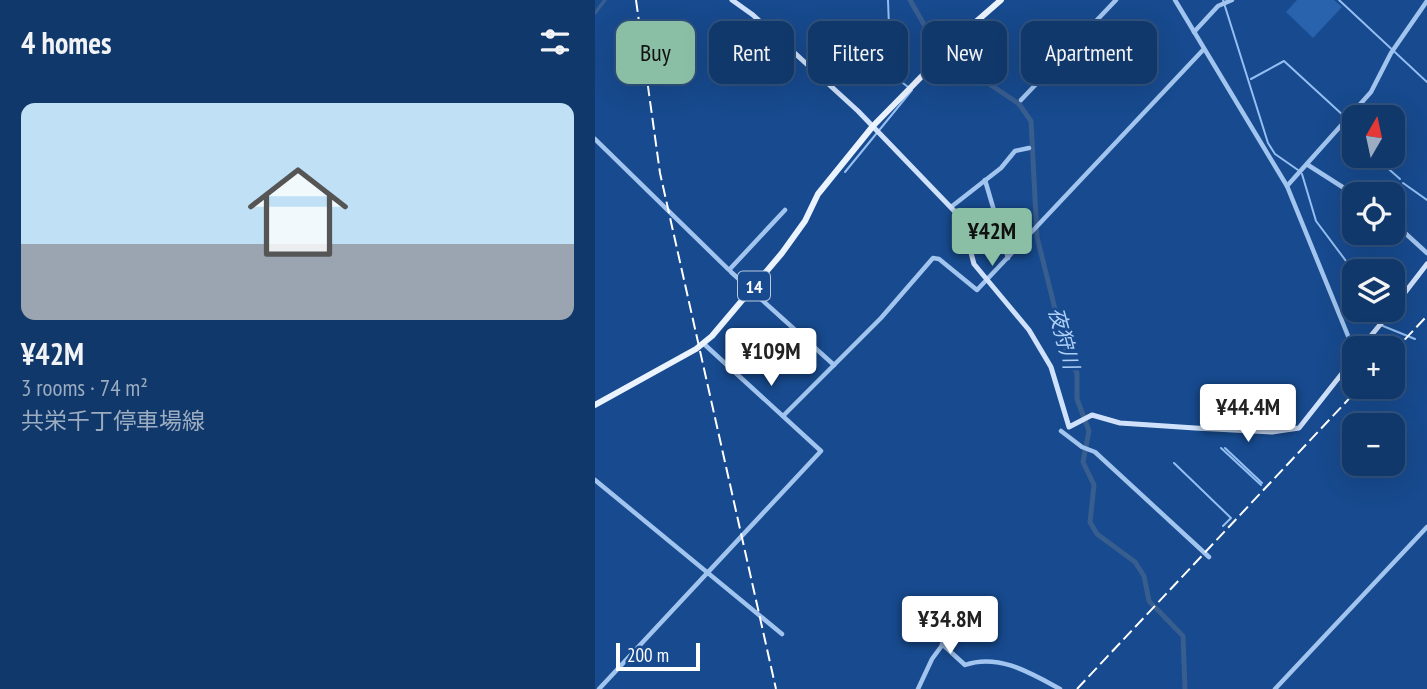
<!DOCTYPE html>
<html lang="en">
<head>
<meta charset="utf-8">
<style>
	body { margin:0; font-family:"PT Sans Narrow","Noto Sans JP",sans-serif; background:#1e4372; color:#f1f3f6; height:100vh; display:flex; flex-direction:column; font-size:26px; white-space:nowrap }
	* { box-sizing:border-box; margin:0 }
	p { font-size:23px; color:#9cacc1 }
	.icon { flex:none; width:38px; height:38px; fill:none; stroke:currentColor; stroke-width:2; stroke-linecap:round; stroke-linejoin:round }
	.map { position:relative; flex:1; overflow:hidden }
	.side { display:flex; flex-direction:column; background:#11386a; width:595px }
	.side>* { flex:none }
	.banner { position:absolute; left:21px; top:21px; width:665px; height:63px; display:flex; gap:14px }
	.needle { width:46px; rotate:9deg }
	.fabs { position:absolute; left:747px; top:105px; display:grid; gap:14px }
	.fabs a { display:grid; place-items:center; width:63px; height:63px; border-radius:14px; background:#11386a; box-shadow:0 7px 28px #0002,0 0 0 2px #30527e; font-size:35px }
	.scale { position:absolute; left:21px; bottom:18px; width:84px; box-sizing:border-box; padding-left:7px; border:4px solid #fff; border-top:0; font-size:19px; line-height:24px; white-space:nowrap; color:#fff; -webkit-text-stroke:5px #174a8e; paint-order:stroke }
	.price { position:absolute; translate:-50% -60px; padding:0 16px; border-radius:7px; background:#fff; color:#222; font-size:23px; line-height:46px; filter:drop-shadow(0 2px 4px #0008) }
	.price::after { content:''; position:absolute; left:50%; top:42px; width:21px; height:16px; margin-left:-10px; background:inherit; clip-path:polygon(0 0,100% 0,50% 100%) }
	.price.current { background:#8abfa5; color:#111 }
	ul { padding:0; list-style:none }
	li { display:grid; align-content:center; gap:14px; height:371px; padding:0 21px }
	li+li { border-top:2px solid #30527e }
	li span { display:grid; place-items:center; height:217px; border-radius:14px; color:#555 }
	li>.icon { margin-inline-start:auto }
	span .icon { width:126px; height:126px; fill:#fffc; stroke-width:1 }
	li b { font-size:30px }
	h2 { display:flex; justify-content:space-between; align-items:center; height:84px; padding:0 21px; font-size:30px }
	.pill { padding:0 24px; border-radius:14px; background:#11386a; box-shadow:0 7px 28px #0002,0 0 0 2px #30527e; font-size:24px; line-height:63px }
	.pill.current { background:#8abfa5; color:#111 }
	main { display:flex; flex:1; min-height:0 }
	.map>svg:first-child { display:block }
	.garden { fill:#2963ad }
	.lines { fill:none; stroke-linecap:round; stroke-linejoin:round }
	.stream { stroke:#95bff2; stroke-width:2 }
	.canal { stroke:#385d8f; stroke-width:3.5 }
	.river { stroke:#385d8f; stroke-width:5 }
	.tertiary { stroke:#a2c5ef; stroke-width:4.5 }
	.secondary { stroke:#d0e2fb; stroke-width:5 }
	.primary { stroke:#ebf3ff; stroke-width:6 }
	.rail { stroke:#fff; stroke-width:2; stroke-dasharray:12 5; stroke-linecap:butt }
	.labels { text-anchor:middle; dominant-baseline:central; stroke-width:5; stroke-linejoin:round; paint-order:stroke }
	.shield { fill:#174a8e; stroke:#b9c9dd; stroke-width:2 }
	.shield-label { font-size:18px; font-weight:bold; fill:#fff }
	.water-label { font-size:21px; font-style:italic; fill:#aecff7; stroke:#174a8e }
</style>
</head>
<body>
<main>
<section class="side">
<h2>4 homes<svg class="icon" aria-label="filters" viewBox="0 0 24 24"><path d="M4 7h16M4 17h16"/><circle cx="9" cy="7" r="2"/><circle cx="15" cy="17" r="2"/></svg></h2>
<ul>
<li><span style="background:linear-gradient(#bfe0f5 65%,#9aa5b1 0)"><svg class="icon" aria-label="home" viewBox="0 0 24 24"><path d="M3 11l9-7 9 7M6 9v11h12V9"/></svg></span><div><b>¥42M</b><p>3 rooms · 74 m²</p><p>共栄千丁停車場線</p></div></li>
</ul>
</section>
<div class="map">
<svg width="832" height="689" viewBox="0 0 832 689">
	<rect width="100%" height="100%" fill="#174a8e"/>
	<path class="garden" d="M 702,0 L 739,0 L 747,7 L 718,38 L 691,12 Z"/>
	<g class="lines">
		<g class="stream">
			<path d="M 293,0 L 294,27 L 285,50 L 286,58 L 295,73 L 313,87"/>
			<path d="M 628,0 L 673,143 L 680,154 L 703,170"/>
			<path d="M 744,0 L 832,82"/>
			<path d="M 656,79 L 689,61 L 750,117"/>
			<path d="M 754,121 L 749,128 L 760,138"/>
			<path d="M 779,156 L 805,179"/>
			<path d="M 250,172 L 317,90"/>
			<path d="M 707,174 L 721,221 L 760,273"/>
			<path d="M 808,183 L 832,200"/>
			<path d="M 765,310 L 788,326 L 820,339"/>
			<path d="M 626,448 L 666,485"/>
			<path d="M 630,448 L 667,483"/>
			<path d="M 579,463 L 636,518 L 628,526"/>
		</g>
		<path class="canal" d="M 0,13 L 10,0"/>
		<path class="river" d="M 315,0 L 335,35 L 367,56 L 384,77 L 424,104 L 436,121 L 442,237 L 463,321 L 473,357 L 482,373 L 482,399 L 494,431 L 488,462 L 499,485 L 495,522 L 502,534 L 540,562 L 549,576 L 554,601 L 588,636 L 590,689"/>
		<g class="tertiary">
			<path d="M 580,0 L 692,186 L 760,353"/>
			<path d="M 599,32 L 623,6 L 637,0"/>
			<path d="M 426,100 L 521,0"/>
			<path d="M 0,139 L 134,270 L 190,210"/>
			<path d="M 713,165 L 760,195"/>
			<path d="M 390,180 L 413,258"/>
			<path d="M 692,186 L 776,92 L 796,53 L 832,1"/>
			<path d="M 356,207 L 406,168 L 420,151 L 434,148"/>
			<path d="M 798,222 L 832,253"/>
			<path d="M 136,272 L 239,365"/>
			<path d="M 188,416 L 286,318 L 338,258 L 344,259 L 382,290 L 608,50"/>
			<path d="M 466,431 L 487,447 L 500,452 L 614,557"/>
			<path d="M 0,480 L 187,634"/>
			<path d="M 347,644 L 370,665 C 403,653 436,673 465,689"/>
			<path d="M 4,689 L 226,451 L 109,344"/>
			<path d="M 323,689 L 337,659 L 370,614"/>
			<path d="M 680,689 L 832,527"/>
		</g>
		<g class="secondary">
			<path d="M 137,0 L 158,15 L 263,111 L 367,219 L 379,264 L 434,330 L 456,367 L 474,427 L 497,415 L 525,423 L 600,428 L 677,432 L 704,428 L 760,357"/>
			<path d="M 798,308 L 832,264"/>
			<path d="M 766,348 L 797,310"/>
		</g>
		<path class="primary" d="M 0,405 L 101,349 L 117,336 L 187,253 L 210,221 L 223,194 L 278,126 L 375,27 L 406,0"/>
		<g class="rail">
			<path d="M 41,0 L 65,173 L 181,689"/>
			<path d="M 798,352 L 832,316"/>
			<path d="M 482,689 L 765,387"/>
		</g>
	</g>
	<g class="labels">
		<rect class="shield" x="143" y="271.5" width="32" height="29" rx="5"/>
		<g class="shield-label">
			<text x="159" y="286">14</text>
		</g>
		<g class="water-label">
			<text transform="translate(469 338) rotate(75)">夜狩川</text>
		</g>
	</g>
</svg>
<div class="fabs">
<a><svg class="needle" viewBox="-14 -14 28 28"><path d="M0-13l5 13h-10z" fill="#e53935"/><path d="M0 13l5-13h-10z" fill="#9cacc1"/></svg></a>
<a><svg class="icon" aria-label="locate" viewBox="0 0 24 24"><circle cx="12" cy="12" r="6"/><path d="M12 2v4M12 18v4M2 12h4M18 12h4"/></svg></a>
<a><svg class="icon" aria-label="layers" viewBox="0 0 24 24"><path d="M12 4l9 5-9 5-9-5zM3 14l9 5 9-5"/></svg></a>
<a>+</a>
<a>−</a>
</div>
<div class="scale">200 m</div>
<b class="price current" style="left:397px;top:268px">¥42M</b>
<b class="price" style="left:176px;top:388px">¥109M</b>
<b class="price" style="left:653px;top:444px">¥44.4M</b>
<b class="price" style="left:355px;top:656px">¥34.8M</b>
<div class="banner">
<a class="pill current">Buy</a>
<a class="pill">Rent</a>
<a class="pill">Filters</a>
<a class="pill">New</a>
<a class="pill">Apartment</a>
</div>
</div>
</main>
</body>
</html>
